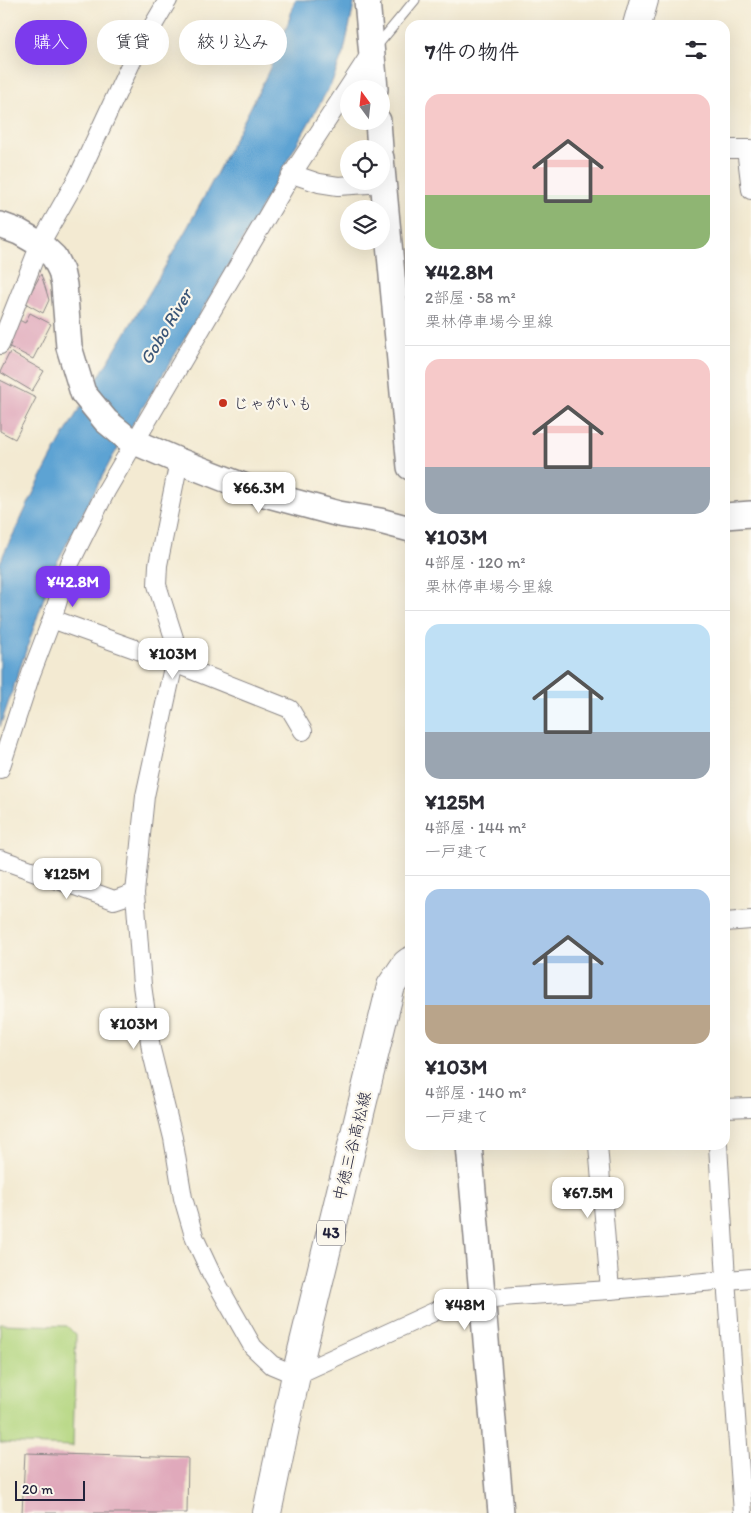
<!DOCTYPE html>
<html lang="ja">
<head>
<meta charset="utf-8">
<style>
	body { margin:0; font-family:Itim,"Klee One",sans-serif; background:#f7f7f7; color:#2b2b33; height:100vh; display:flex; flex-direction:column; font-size:19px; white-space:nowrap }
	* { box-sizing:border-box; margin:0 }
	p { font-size:16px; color:#7c7c81 }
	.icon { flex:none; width:28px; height:28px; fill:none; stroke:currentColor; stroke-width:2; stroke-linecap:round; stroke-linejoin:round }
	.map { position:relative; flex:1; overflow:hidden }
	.side { position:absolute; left:405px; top:20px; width:325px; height:1130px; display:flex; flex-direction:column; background:#fff; border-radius:15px; box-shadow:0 5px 20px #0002 }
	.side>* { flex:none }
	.hud { position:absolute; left:15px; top:20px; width:315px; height:45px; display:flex; gap:10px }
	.needle { width:32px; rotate:345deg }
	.fabs { position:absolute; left:340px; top:80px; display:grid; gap:10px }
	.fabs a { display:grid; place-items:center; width:50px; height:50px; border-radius:50%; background:#fff; box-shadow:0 5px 20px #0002; font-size:25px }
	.scale { position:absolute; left:15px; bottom:12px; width:70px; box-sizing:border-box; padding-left:5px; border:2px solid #22223b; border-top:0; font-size:14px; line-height:18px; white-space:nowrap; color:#22223b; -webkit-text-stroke:4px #fbf7ec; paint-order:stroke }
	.price { position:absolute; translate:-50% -42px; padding:0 11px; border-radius:10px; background:#fff; color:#222; font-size:16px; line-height:32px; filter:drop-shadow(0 1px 2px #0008) }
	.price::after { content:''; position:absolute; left:50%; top:30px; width:15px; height:11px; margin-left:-8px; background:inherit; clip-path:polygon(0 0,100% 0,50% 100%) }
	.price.on { background:#7c3aed; color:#fff }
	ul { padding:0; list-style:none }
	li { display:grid; align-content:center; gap:10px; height:265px; padding:0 20px }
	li+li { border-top:1px solid #e1e1e2 }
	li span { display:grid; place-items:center; height:155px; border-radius:15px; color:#555 }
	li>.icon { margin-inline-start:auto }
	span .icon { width:90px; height:90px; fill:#fffc; stroke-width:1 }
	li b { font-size:21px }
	h2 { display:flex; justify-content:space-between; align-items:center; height:60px; padding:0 20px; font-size:21px }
	.pill { padding:0 18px; border-radius:22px; background:#fff; box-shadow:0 5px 20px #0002; font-size:18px; line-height:45px }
	.pill.on { background:#7c3aed; color:#fff }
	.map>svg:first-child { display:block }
	.green { fill:#b2d57e; stroke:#6a7c5c }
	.water { fill:#5da3d3; stroke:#406287 }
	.building { fill:#e0a9bb }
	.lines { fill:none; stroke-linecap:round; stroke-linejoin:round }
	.lane-casing { stroke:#8a8686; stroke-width:11 }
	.street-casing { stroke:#8a8686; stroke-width:20 }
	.secondary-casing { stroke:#8a8686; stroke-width:28 }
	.primary-casing { stroke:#8a8686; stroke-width:30 }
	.lane { stroke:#fff; stroke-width:9 }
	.street { stroke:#fff; stroke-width:18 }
	.secondary { stroke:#fff; stroke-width:25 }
	.primary { stroke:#fff; stroke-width:28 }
	.poi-dot { fill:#c8321e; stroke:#fbf7ec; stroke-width:2 }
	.labels { text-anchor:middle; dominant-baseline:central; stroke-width:4.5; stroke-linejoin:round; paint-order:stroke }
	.shield { fill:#fbf7ec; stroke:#636270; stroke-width:1 }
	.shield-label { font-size:15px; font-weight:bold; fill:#22223b }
	.poi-label { font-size:16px; fill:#22223b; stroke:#fbf7ec; text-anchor:start }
	.street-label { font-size:16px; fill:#22223b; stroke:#fbf7ec }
	.water-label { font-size:18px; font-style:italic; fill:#3a5678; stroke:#fbf7ec }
</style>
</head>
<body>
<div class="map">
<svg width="751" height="1513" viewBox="0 0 751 1513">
	<rect width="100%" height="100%" fill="#fbf7ec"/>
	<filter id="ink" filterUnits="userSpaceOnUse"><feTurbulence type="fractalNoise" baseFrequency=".02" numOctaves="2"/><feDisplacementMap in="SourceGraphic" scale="10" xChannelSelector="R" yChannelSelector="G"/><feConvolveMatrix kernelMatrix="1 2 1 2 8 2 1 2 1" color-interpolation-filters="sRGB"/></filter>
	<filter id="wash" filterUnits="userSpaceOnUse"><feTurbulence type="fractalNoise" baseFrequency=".0096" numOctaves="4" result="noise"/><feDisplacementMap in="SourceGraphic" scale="20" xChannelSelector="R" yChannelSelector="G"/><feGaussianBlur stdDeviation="1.12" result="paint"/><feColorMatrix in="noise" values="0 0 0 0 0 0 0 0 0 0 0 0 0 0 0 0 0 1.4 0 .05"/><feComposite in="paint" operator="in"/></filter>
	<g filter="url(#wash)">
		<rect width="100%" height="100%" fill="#f3ead2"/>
		<path class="green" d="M 0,1324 L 67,1326 L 76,1335 L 73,1446 L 0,1443 Z"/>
		<path class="water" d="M 295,0 L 355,0 L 344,51 L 332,82 L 213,292 L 112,458 L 54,568 L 0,727 L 0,564 L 4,553 C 25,512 44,468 68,428 C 121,339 177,252 224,159 C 250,108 280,56 295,0 Z"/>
		<g id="blocks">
			<g class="building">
				<path d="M 41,274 L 49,300 L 43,313 L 25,303 Z"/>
				<path d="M 30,313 L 51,324 L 33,359 L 6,345 L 19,320 L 25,323 Z"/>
				<path d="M 10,352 L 44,371 L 32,391 L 0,372 Z"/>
				<path d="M 0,380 L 36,398 L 15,439 L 0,431 Z"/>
				<path d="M 25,1453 L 188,1458 L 187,1513 L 22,1513 Z"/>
			</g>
		</g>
	</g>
	<g filter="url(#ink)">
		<use href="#blocks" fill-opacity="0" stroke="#8a8686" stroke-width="1"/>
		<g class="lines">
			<g class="lane-casing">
				<path id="lane" d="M 376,47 L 415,0"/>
			</g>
			<g class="street-casing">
				<g id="street">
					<path d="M 725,149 L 751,149"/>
					<path d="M 746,149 L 751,190"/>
					<path d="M 292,174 L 319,183 L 338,186 L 384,183"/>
					<path d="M 0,345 L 40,244 L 78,177 L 132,61 L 168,0"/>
					<path d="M 179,461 L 158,565 L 157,585 L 174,638 L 174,663 L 145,796 L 135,893 L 142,985 L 151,1049 L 173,1138 L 183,1198 L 195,1239 L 211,1273 L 253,1347 L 272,1365 L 296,1375 L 449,1305 L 483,1299 L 515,1296 L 610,1290 L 751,1278"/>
					<path d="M 52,619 L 174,663 L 290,709 L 303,731"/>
					<path d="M 0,769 L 31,674 L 52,619 L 70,563 L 106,491 L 292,174 L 371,53"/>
					<path d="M 0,859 L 114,900 L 135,893"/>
					<path d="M 725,922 L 751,920"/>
					<path d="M 725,1108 L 751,1107"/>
					<path d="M 598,1145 L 610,1290"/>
					<path d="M 718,1145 L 726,1279 L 743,1513"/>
				</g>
			</g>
			<g class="secondary-casing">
				<g id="secondary">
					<path d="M 367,0 L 375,89"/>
					<path d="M 378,121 L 380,149"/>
					<path d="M 381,158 L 410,467"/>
					<path d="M 0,225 L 19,232 L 40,244 L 54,257 L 61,271 L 64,285 L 69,347 L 83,393 L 106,421 L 128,439 L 179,461 L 261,493 L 339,514 L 380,521 L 410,529"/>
					<path d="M 725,516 L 751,514"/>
					<path d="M 469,1145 L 501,1513"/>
				</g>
			</g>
			<g class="primary-casing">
				<g id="primary">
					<path d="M 637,25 L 644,0"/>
					<path d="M 267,1513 L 296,1375 L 391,986 L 406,964 L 410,961"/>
				</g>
			</g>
			<use href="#lane" class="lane"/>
			<use href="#street" class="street"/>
			<use href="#secondary" class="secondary"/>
			<use href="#primary" class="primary"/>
		</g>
	</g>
	<circle class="poi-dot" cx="223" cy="403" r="5"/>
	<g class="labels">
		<rect class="shield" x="317" y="1220.5" width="28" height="25" rx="4"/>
		<g class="shield-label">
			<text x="331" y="1233">43</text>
		</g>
		<g class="poi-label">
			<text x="233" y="403">じゃがいも</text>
		</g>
		<g class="street-label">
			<text transform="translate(352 1146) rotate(-76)">中徳三谷高松線</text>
		</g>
		<g class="water-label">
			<text transform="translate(166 327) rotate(-59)">Gobo River</text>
		</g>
	</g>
</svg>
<div class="fabs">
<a><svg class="needle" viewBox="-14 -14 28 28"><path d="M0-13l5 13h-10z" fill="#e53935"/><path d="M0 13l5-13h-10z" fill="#7c7c81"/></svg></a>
<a><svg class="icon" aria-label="locate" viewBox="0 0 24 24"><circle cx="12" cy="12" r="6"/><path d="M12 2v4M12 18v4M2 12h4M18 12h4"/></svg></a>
<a><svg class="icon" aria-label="layers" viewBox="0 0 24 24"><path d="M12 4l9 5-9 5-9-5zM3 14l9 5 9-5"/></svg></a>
</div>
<div class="scale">20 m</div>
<b class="price" style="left:259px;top:514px">¥66.3M</b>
<b class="price on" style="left:73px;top:608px">¥42.8M</b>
<b class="price" style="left:173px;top:680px">¥103M</b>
<b class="price" style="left:67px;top:900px">¥125M</b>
<b class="price" style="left:134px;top:1050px">¥103M</b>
<b class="price" style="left:588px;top:1219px">¥67.5M</b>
<b class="price" style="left:465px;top:1331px">¥48M</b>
<div class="hud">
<a class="pill on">購入</a>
<a class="pill">賃貸</a>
<a class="pill">絞り込み</a>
</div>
<section class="side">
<h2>7件の物件<svg class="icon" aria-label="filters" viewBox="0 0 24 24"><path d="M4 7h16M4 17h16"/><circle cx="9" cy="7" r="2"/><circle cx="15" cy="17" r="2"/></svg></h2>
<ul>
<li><span style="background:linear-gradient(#f6c9c9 65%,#8fb573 0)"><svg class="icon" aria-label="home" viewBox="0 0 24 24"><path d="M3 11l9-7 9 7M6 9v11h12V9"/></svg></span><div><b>¥42.8M</b><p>2部屋 · 58 m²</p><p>栗林停車場今里線</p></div></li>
<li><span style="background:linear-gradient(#f6c9c9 70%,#9aa5b1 0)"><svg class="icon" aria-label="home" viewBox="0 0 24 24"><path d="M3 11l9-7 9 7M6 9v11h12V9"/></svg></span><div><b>¥103M</b><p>4部屋 · 120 m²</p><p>栗林停車場今里線</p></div></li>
<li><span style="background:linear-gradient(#bfe0f5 70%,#9aa5b1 0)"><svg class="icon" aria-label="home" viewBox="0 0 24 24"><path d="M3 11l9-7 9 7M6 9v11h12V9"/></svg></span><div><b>¥125M</b><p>4部屋 · 144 m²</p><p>一戸建て</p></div></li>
<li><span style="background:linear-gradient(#a9c7e8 75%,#b9a48a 0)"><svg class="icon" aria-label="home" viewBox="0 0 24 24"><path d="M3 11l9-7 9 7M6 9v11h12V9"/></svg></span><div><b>¥103M</b><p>4部屋 · 140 m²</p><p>一戸建て</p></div></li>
</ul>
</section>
</div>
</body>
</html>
